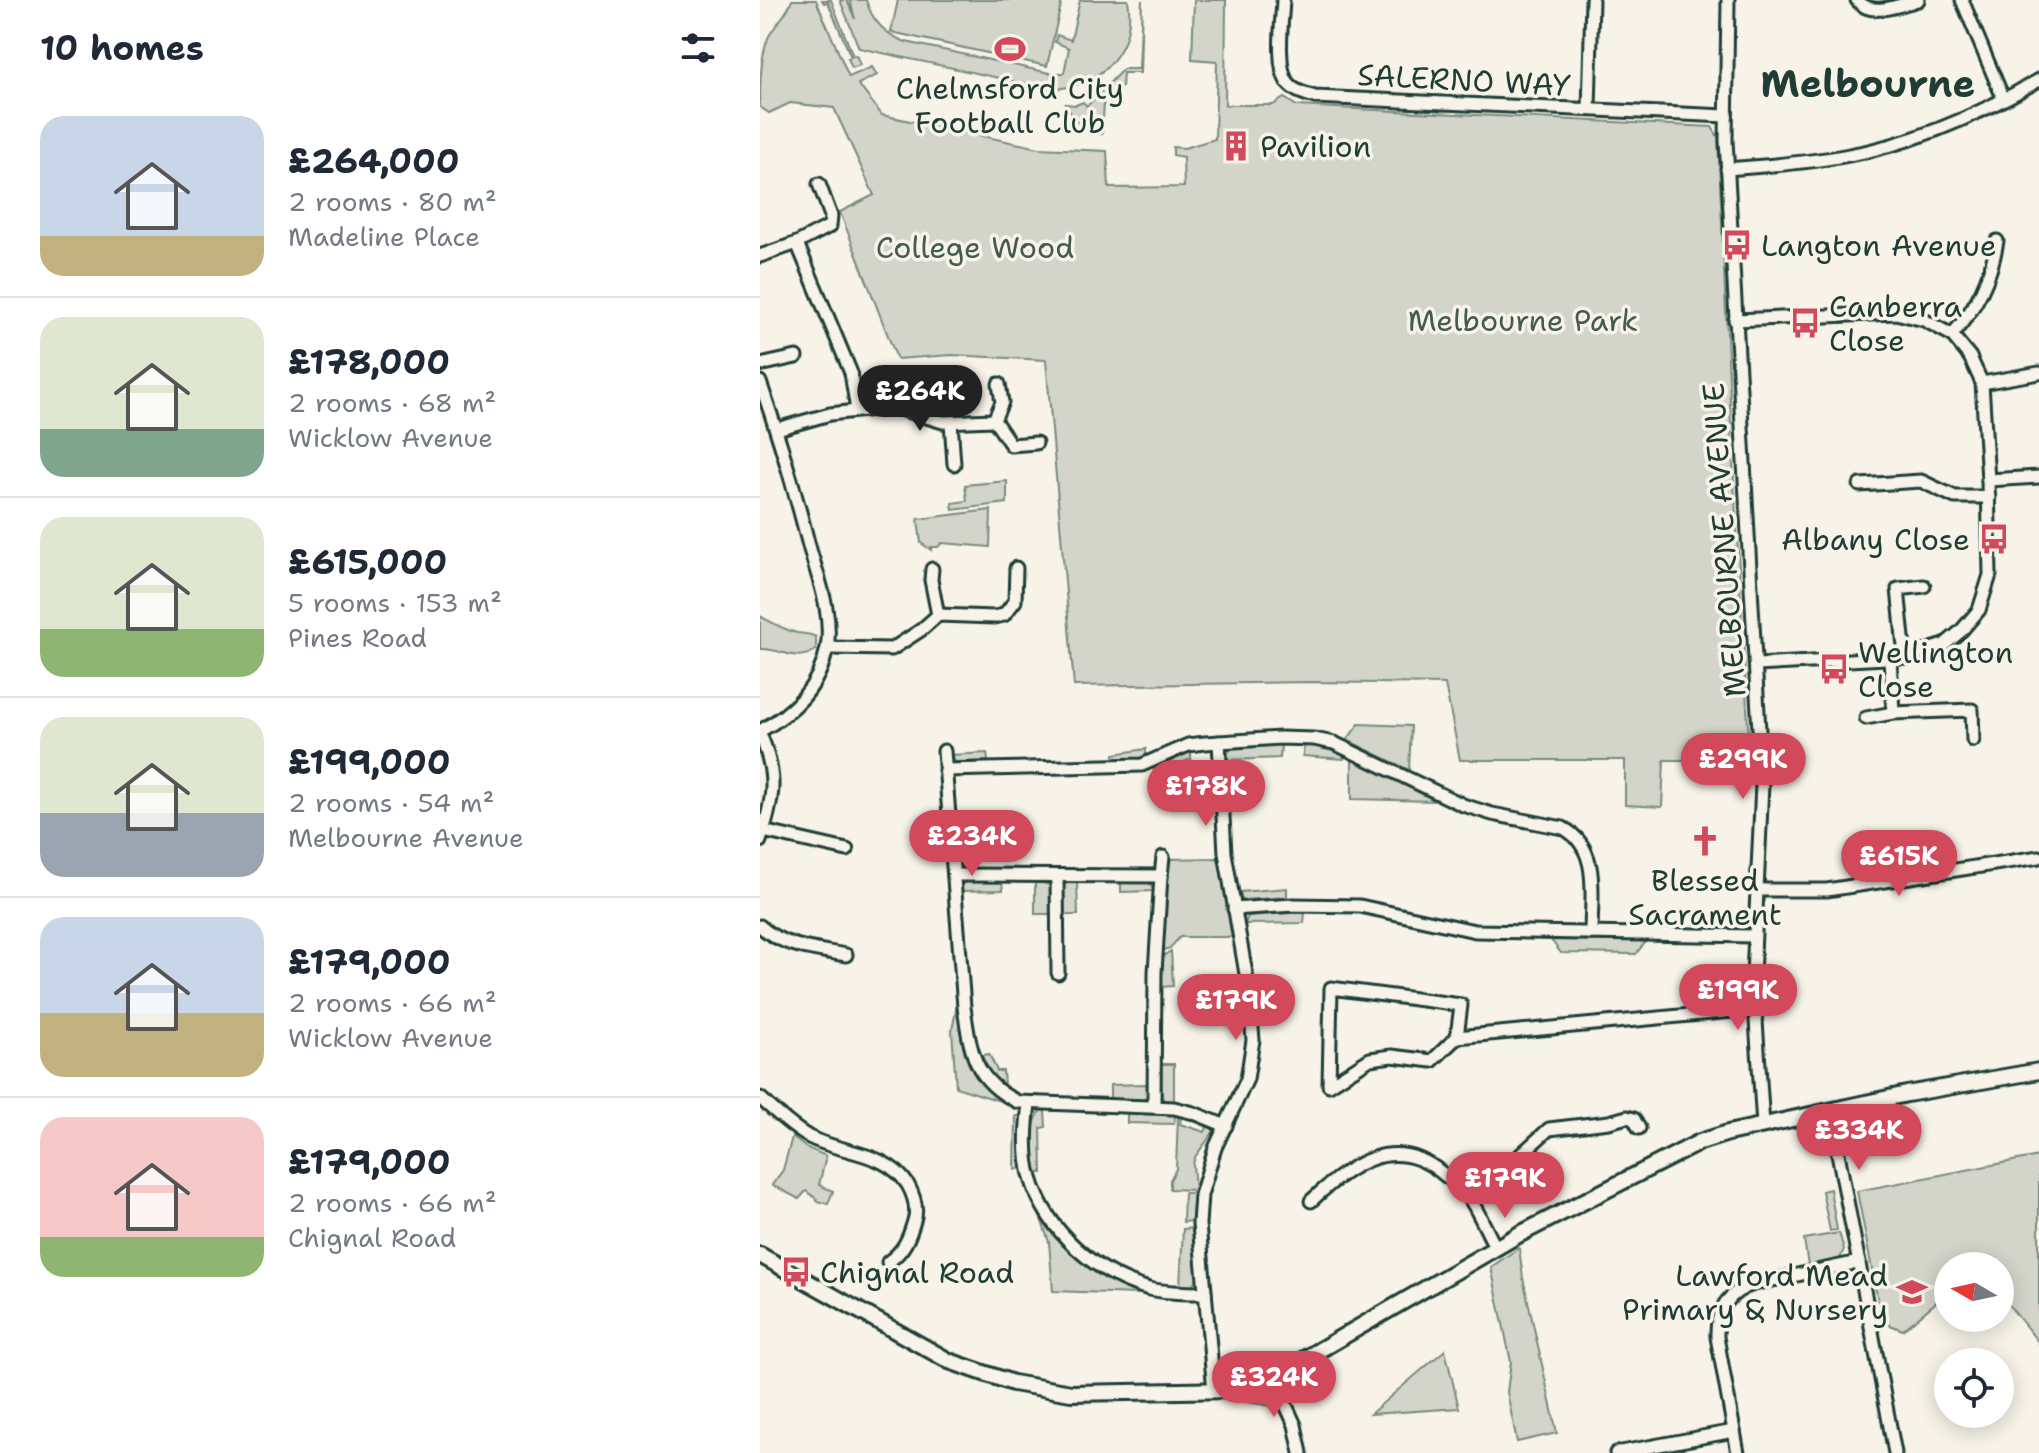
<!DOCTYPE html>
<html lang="en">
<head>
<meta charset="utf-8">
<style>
	body { margin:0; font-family:"Shantell Sans",sans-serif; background:#f6f6f7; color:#1f2937; height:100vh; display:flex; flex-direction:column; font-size:30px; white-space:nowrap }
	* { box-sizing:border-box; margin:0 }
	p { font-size:26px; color:#747a83 }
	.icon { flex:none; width:44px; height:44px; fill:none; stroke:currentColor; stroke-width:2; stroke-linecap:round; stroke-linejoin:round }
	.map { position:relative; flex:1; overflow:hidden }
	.panel { display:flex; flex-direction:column; background:#fff; width:760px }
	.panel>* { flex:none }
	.needle { width:52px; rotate:279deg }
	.fabs { position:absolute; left:1174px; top:1252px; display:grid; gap:16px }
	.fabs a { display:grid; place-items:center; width:80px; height:80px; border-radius:50%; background:#fff; box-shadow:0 4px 20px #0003; font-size:40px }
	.price { position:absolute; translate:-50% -68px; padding:0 18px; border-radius:28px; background:#d1495b; color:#fff; font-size:26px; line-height:52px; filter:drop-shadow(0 2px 4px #0008) }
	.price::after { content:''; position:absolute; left:50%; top:48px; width:24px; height:18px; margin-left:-12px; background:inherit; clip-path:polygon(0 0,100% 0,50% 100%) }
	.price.active { background:#222; color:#fff }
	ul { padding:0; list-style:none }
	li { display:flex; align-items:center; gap:24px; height:200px; padding:0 40px }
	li+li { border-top:2px solid #e0e1e3 }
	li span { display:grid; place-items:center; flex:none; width:224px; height:160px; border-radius:24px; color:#555 }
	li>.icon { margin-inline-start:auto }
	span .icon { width:96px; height:96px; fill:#fffc; stroke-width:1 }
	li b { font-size:34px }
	h2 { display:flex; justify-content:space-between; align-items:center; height:96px; padding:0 40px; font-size:34px }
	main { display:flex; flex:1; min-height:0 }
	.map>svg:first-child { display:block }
	.green { fill:#d3d5ca; stroke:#79897f; stroke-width:2 }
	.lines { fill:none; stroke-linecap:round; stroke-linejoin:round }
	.minor-casing { stroke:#1f3d34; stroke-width:17 }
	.tertiary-casing { stroke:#1f3d34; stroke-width:20 }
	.minor { stroke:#f7f3e8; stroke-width:11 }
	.tertiary { stroke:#f7f3e8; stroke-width:14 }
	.labels { text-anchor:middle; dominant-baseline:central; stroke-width:7; stroke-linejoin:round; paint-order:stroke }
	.street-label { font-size:30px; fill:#1f3d34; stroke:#f7f3e8 }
	.poi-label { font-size:30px; fill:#1f3d34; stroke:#f7f3e8; text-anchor:start }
	.park-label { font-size:30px; fill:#435b52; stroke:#f7f3e8 }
	.district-label { font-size:38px; font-weight:bold; fill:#1f3d34; stroke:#f7f3e8 }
</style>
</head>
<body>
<main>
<section class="panel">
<h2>10 homes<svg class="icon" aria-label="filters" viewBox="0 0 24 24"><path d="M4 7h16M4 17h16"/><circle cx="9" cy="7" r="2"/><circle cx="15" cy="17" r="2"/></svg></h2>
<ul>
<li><span style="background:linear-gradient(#c9d6e8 75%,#c2b280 0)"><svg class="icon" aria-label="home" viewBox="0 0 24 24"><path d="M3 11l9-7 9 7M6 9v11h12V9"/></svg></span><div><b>£264,000</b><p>2 rooms · 80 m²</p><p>Madeline Place</p></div></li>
<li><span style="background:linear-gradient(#dfe7d0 70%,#7fa58c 0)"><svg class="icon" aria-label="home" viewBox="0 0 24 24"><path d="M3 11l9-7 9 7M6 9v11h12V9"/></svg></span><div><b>£178,000</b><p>2 rooms · 68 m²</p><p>Wicklow Avenue</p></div></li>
<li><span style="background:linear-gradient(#dfe7d0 70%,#8fb573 0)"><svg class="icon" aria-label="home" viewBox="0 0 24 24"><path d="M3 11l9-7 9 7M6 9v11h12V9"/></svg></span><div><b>£615,000</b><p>5 rooms · 153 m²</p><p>Pines Road</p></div></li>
<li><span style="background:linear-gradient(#dfe7d0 60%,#9aa5b1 0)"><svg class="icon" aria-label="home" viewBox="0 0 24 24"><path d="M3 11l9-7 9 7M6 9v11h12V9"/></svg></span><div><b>£199,000</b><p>2 rooms · 54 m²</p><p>Melbourne Avenue</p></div></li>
<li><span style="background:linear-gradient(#c9d6e8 60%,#c2b280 0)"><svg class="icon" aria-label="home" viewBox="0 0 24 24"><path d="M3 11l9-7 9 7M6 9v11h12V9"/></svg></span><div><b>£179,000</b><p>2 rooms · 66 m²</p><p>Wicklow Avenue</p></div></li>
<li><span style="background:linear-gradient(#f6c9c9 75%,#8fb573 0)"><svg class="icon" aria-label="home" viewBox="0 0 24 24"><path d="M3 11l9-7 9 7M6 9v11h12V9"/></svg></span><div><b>£179,000</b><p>2 rooms · 66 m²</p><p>Chignal Road</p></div></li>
</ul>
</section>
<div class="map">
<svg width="1279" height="1453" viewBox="0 0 1279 1453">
	<rect width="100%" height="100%" fill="#f7f3e8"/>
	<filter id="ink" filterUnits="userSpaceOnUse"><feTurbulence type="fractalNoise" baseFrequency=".0125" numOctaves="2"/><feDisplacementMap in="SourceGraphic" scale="16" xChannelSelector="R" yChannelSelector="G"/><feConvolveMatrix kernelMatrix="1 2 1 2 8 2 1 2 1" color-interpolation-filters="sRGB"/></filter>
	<g filter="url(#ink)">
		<g class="green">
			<path d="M 32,0 L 56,0 L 89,77 L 112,67 L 117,75 L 98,84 L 122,115 L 279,148 L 347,151 L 349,188 L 424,187 L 423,157 L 413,155 L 413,147 L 424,148 L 455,139 L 457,61 L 432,59 L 434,0 L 466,0 L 465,105 L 513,105 L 524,98 L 537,106 L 952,127 L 958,137 L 972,446 L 990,760 L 904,760 L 902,807 L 865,805 L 865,760 L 700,760 L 685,684 L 551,682 L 314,686 L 286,360 L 192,355 L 137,359 L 80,212 L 114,195 L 74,108 L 30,103 L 9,113 L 0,107 C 0,84 0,60 8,38 C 15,24 27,15 32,0 Z"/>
			<path d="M 62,0 L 71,0 L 93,56 L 96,55 L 100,65 L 92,68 L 88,58 L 91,57 L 68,2 L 64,3 Z"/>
			<path d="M 80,0 L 87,0 L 95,19 L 90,0 L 106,0 C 112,21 126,35 146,42 L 290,73 L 304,73 L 309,48 L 295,42 L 297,35 L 311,40 L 320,0 L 368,0 C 377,50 339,89 290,89 L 99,48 Z"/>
			<path d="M 138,0 L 302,0 L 287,66 L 131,32 Z"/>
			<path d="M 382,0 L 380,73 L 363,73 L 362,87 L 345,87 L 342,134 C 319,131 317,122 305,104 L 316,105 L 323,102 L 327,106 L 363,69 L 379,69 Z"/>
			<path d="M 247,481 L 247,503 L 193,510 L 192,503 L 207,501 L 205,485 Z"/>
			<path d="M 231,510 L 230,547 L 182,543 L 178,547 L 171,547 L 171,550 L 161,543 L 158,519 Z"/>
			<path d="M 0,616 C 11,622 24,630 37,633 C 45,634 48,633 56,637 L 56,650 C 34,664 24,648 0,649 Z"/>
			<path d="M 599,724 L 651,726 L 649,770 L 587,740 Z"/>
			<path d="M 521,744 L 520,758 L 468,760 L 468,753 L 472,748 Z"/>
			<path d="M 544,744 L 585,754 L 584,759 L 543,756 Z"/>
			<path d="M 386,749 L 386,758 L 383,760 L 355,761 L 354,754 Z"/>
			<path d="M 431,752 L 431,759 L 402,771 L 402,777 L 395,777 L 394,769 Z"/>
			<path d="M 227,753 L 228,761 L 195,762 L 191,755 Z"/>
			<path d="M 592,758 L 676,801 L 592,799 Z"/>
			<path d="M 459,858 L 472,937 L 420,937 L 410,948 L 401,951 L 406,859 Z"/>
			<path d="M 275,881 L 290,885 L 291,914 L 275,914 Z"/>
			<path d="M 208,882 L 242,882 L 243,890 L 201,891 L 203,883 Z"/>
			<path d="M 309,882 L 317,882 L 318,915 L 303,915 L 304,885 Z"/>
			<path d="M 361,882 L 390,883 L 394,891 L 361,892 Z"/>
			<path d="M 527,888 L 527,897 L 482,900 L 480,892 Z"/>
			<path d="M 545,912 L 544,923 L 485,924 L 488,916 Z"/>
			<path d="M 791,940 L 886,941 L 876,954 L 801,953 Z"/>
			<path d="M 411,951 L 413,986 L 401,987 L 403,956 Z"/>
			<path d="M 197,1005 L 199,1005 C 200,1047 204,1073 241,1098 L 240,1101 L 196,1087 L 192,1030 Z"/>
			<path d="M 229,1054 L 237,1071 L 243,1071 L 244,1086 L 230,1074 L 219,1056 Z"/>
			<path d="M 401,1064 L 414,1064 L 414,1102 L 404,1100 L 402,1097 Z"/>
			<path d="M 387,1084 L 387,1096 L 383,1100 L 350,1099 L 350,1085 Z"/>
			<path d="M 280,1111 L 285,1111 L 286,1127 L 281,1128 L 282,1173 L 277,1173 C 273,1154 269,1127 280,1111 Z"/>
			<path d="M 367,1113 L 415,1115 L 414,1124 L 367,1123 Z"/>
			<path d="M 256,1116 L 261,1116 L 262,1168 L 255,1170 Z"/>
			<path d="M 418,1116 L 421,1117 L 420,1124 L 445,1132 L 448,1125 L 454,1131 L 435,1157 L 433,1164 L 435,1190 L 410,1189 L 410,1180 L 416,1169 Z"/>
			<path d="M 32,1137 L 45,1147 L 66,1156 L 59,1185 L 73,1191 L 68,1204 L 57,1201 L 57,1199 L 46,1191 L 39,1199 L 12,1185 L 23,1170 Z"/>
			<path d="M 1279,1156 L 1279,1343 L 1240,1294 L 1240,1266 L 1188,1266 L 1188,1308 L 1180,1299 L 1143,1330 L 1122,1322 L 1097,1191 Z"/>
			<path d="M 1070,1189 L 1077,1230 L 1070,1231 L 1062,1191 Z"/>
			<path d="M 424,1193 L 434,1193 L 432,1221 L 423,1222 Z"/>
			<path d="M 280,1216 C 307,1250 336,1276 378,1291 L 377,1294 L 293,1291 L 289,1242 Z"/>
			<path d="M 433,1228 L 437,1281 L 431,1287 L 420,1286 L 423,1229 Z"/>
			<path d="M 1079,1233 L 1084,1249 L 1080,1259 L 1048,1266 L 1044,1239 Z"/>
			<path d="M 759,1248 L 763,1278 L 797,1433 L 757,1442 L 747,1392 L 751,1362 L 731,1267 Z"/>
			<path d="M 685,1350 L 699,1408 L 610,1414 Z"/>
			<path d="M 558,1358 L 561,1362 L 554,1367 L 534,1398 C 525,1379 545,1368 558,1358 Z"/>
			<path d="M 482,1394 L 500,1394 L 514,1401 L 511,1406 L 480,1401 Z"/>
		</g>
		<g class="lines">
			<g class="minor-casing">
				<g id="minor">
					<path d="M 523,0 C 522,21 516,64 527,82 C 533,91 545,94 555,97 L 966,116"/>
					<path d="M 968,0 L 966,140 L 1002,784 L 993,976 L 1003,1125"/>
					<path d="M 1097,0 C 1111,18 1139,5 1158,0"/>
					<path d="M 1202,0 L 1243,98"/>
					<path d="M 829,109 L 832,0"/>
					<path d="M 967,169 C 1006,166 1046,163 1084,156 C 1153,144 1219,115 1279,80"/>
					<path d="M 59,184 L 71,216 L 70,226 L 37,243 L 91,373 L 97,410"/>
					<path d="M 0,256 L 37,243"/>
					<path d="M 975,320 L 1136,313 L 1164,320 L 1192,335 L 1210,357 L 1222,383 L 1228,480 L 1230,575 L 1219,610 L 1201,631 L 1184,645 L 1145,657 L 997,665"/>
					<path d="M 1192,335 C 1217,306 1231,279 1237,241"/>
					<path d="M 0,365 L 36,357"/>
					<path d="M 0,382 C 19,436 35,491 49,546 C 58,578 73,614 67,648 C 59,688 34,712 0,731"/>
					<path d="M 1222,383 L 1279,373"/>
					<path d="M 234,420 L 251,445 L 276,443"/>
					<path d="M 191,422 L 194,464"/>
					<path d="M 17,429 L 70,414 L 123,408 L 137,408 L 183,422 L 234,420 L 242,402 L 239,384"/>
					<path d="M 1228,480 L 1279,477"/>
					<path d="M 1100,485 L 1161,481 L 1195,497 L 1229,497"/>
					<path d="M 172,569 L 171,580 L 178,615"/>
					<path d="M 67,648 L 132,649 L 161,630 L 178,615 L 234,617 L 244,615 L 255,601 L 256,568"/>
					<path d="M 1145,657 L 1138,589 L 1164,586"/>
					<path d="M 1130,658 L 1133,713 L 1212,710 L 1213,740"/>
					<path d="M 1106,718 L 1133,713"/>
					<path d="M 0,734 C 18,776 14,798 0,841"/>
					<path d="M 184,751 L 204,1007 C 210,1051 214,1081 258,1102 L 414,1108 L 434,1113 L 466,1126"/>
					<path d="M 185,770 L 382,765 L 428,745 L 445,743 L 520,738 L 554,739 L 574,743 L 703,805 L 732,814 L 803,828 C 841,848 831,897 831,933"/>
					<path d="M 3,831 L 87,850"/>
					<path d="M 194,875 L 401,876 L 395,972 L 394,1106"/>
					<path d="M 297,876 L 298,973"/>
					<path d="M 401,876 L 403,857"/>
					<path d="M 996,890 L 1067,890 L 1279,857"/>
					<path d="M 474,909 L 533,905 L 600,906 L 715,931 L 993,936"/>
					<path d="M 0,926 C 24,948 55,949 86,955"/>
					<path d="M 571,988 L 701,1005 L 697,1037 L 672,1061 L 632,1056 L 610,1059 L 569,1085 Z"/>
					<path d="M 697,1037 L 994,1009"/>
					<path d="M 0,1098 C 16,1112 31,1127 49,1137 C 82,1154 127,1151 148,1185 C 154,1196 158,1209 154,1221 C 149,1238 144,1251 128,1262"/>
					<path d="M 269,1104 C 266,1127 264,1155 271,1178 C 287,1232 336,1274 389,1289 C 408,1293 426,1293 445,1293"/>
					<path d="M 1070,1111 L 1135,1453"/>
					<path d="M 705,1192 L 720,1175 L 756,1159 L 789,1129 L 849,1122 L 867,1117 L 874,1119 L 879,1128"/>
					<path d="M 551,1201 C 589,1165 633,1133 682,1173 C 689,1179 700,1185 706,1193 C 718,1209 726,1231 736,1248"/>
					<path d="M 513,1377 L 535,1425 L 541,1453"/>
					<path d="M 454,1391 L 439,1224 L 441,1195 L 455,1148 L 487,1079 L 493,1040 L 489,991 L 465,853 L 459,742"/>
					<path d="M 856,1453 L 974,1431"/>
					<path d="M 978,1453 L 957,1337 C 956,1310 968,1292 994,1284 L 1099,1262"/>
				</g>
			</g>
			<g class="tertiary-casing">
				<path id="tertiary" d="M 0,1255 L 189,1361 L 253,1383 L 311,1393 L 474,1390 L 498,1384 L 513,1377 L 758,1235 L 940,1142 L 968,1133 L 1147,1094 L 1279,1071"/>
			</g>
			<use href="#minor" class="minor"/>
			<use href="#tertiary" class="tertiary"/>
		</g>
	</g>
	<defs>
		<g id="stadium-bare" transform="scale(2.4)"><path d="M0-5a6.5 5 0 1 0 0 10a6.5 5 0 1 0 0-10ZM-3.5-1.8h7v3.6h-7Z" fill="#d1495b" stroke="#f7f3e8" stroke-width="2.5" paint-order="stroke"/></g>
		<g id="building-bare" transform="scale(2.4)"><path d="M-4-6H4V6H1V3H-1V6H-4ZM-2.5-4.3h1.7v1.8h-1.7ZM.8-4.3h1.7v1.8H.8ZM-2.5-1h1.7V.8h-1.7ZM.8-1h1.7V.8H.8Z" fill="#d1495b" stroke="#f7f3e8" stroke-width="2.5" paint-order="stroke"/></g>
		<g id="bus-bare" transform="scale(2.4)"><path d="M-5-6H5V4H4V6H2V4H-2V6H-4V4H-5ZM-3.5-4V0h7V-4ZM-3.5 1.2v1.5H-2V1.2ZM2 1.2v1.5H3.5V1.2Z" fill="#d1495b" stroke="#f7f3e8" stroke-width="2.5" paint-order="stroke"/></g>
		<g id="church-bare" transform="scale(2.4)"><path d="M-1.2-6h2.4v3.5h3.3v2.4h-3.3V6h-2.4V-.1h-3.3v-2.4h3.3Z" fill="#d1495b" stroke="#f7f3e8" stroke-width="2.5" paint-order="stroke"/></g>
		<g id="school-bare" transform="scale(2.4)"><path d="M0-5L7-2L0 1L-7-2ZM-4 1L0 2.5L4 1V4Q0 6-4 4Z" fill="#d1495b" stroke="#f7f3e8" stroke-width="2.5" paint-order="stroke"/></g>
	</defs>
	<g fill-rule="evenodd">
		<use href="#stadium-bare" x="250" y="49"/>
		<use href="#building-bare" x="476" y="146"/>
		<use href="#bus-bare" x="977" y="245"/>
		<use href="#bus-bare" x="1045" y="323"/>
		<use href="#bus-bare" x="1234" y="539"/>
		<use href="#bus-bare" x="1074" y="669"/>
		<use href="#church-bare" x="945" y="841"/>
		<use href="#bus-bare" x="36" y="1272"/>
		<use href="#school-bare" x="1152" y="1292"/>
	</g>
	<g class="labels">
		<g class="street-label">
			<text transform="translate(704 80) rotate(3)">SALERNO WAY</text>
			<text transform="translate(964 540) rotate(-94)">MELBOURNE AVENUE</text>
		</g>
		<g class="poi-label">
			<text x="250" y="88" text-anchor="middle">Chelmsford City<tspan x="250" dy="34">Football Club</tspan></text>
			<text x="500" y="146">Pavilion</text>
			<text x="1001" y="245">Langton Avenue</text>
			<text x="1069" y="306">Canberra<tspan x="1069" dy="34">Close</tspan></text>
			<text x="1210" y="539" text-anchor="end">Albany Close</text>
			<text x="1098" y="652">Wellington<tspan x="1098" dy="34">Close</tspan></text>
			<text x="945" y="880" text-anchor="middle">Blessed<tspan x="945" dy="34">Sacrament</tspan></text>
			<text x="60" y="1272">Chignal Road</text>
			<text x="1128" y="1275" text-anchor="end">Lawford Mead<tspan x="1128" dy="34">Primary &amp; Nursery</tspan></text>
		</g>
		<g class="park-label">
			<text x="215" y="247">College Wood</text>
			<text x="763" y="320">Melbourne Park</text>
		</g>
		<g class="district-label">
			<text x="1108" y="83">Melbourne</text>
		</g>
	</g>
</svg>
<div class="fabs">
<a><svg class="needle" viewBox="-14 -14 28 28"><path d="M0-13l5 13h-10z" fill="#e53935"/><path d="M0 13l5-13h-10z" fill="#747a83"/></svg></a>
<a><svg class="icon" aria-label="locate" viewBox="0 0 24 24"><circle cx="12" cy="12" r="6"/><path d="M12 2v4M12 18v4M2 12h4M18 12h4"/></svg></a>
</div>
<b class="price active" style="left:160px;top:433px">£264K</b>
<b class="price" style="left:983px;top:801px">£299K</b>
<b class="price" style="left:446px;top:828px">£178K</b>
<b class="price" style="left:212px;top:878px">£234K</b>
<b class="price" style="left:1139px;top:898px">£615K</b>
<b class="price" style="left:978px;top:1032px">£199K</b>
<b class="price" style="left:476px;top:1042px">£179K</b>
<b class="price" style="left:1099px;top:1172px">£334K</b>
<b class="price" style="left:745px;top:1220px">£179K</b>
<b class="price" style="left:514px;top:1419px">£324K</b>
</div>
</main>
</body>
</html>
